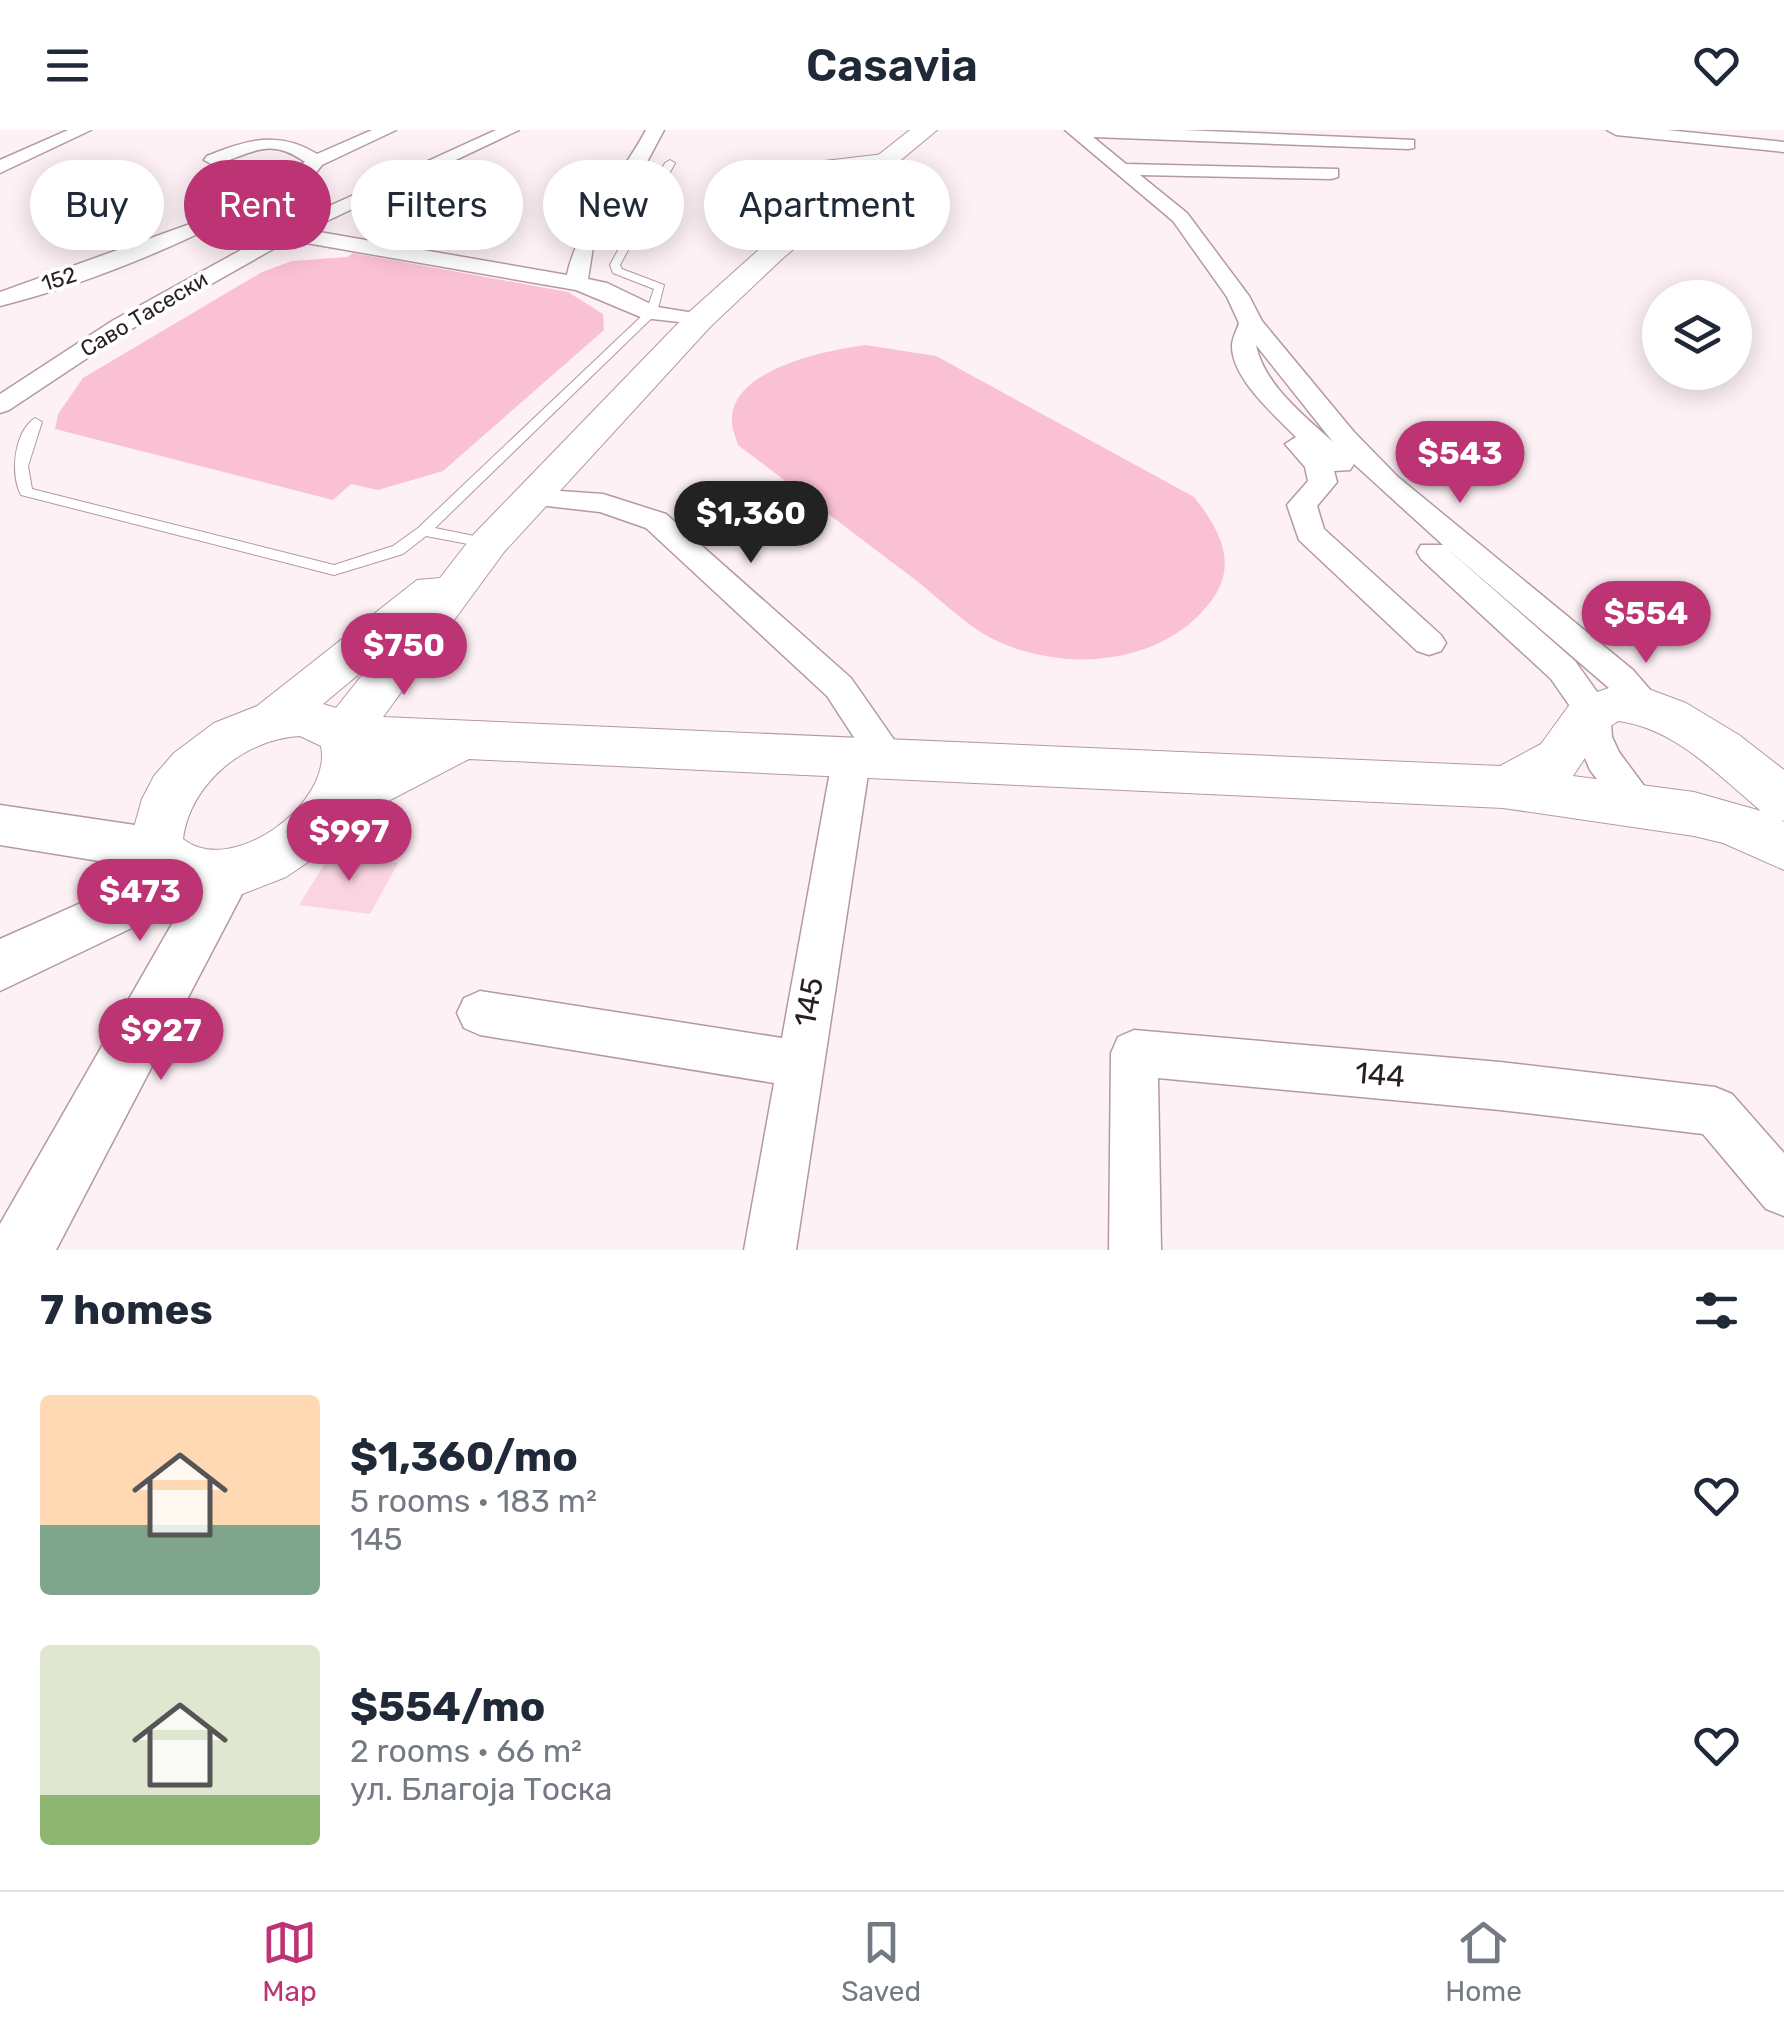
<!DOCTYPE html>
<html lang="en">
<head>
<meta charset="utf-8">
<style>
	body { margin:0; font-family:Rubik,sans-serif; background:#f2f2f3; color:#1f2937; height:100vh; display:flex; flex-direction:column; font-size:38px; white-space:nowrap }
	* { box-sizing:border-box; margin:0 }
	p { font-size:32px; color:#747a83 }
	.icon { flex:none; width:55px; height:55px; fill:none; stroke:currentColor; stroke-width:2; stroke-linecap:round; stroke-linejoin:round }
	.map { position:relative; height:1120px; overflow:hidden }
	.sheet { display:flex; flex-direction:column; background:#fff; flex:1 }
	.sheet>* { flex:none }
	.hud { position:absolute; left:30px; top:30px; width:1000px; height:90px; display:flex; gap:20px }
	.tools { position:absolute; left:1642px; top:150px; display:grid; gap:20px }
	.tools a { display:grid; place-items:center; width:110px; height:110px; border-radius:50%; background:#fff; box-shadow:0 5px 25px #0003; font-size:50px }
	.price { position:absolute; translate:-50% -85px; padding:0 22px; border-radius:35px; background:#bc3473; color:#fff; font-size:32px; line-height:65px; filter:drop-shadow(0 2px 5px #0008) }
	.price::after { content:''; position:absolute; left:50%; top:60px; width:30px; height:22px; margin-left:-15px; background:inherit; clip-path:polygon(0 0,100% 0,50% 100%) }
	.price.on { background:#222; color:#fff }
	ul { padding:0; list-style:none }
	li { display:flex; align-items:center; gap:30px; height:250px; padding:0 40px }
	li span { display:grid; place-items:center; flex:none; width:280px; height:200px; border-radius:10px; color:#555 }
	li>.icon { margin-inline-start:auto }
	span .icon { width:120px; height:120px; fill:#fffc; stroke-width:1 }
	li b { font-size:42px }
	h2 { display:flex; justify-content:space-between; align-items:center; height:120px; padding:0 40px; font-size:42px }
	.chip { padding:0 35px; border-radius:45px; background:#fff; box-shadow:0 5px 25px #0003; font-size:35px; line-height:90px }
	.chip.on { background:#bc3473; color:#fff }
	header { display:flex; justify-content:space-between; align-items:center; height:130px; padding:0 40px; background:#fff; font-size:45px; font-weight:600 }
	.menu { display:flex; justify-content:space-around; align-items:center; height:140px; border-top:2px solid #e0e1e3; background:#fff; font-size:28px; color:#747a83 }
	.menu a { display:grid; justify-items:center; gap:5px }
	.menu .on { color:#bc3473 }
	.map>svg:first-child { display:block }
	.green { fill:#fac0d3 }
	.building { fill:#fad5e1 }
	.lines { fill:none; stroke-linecap:round; stroke-linejoin:round }
	.service-casing { stroke:#b499a2; stroke-width:2 }
	.minor-casing { stroke:#b499a2; stroke-width:3 }
	.tertiary-casing { stroke:#b499a2; stroke-width:3 }
	.secondary-casing { stroke:#b499a2; stroke-width:2 }
	.service { fill:#fff; fill-rule:evenodd }
	.minor { fill:#fff; fill-rule:evenodd }
	.tertiary { fill:#fff; fill-rule:evenodd }
	.secondary { fill:#fff; fill-rule:evenodd }
	.labels { text-anchor:middle; dominant-baseline:central; stroke-width:8; stroke-linejoin:round; paint-order:stroke }
	.far-street-label { font-size:22px; fill:#291f22; stroke:#fff }
	.near-street-label { font-size:30px; fill:#291f22; stroke:#fff }
</style>
</head>
<body>
<header><svg class="icon" aria-label="menu" viewBox="0 0 24 24"><path d="M4 6h16M4 12h16M4 18h16"/></svg>Casavia<svg class="icon" aria-label="heart" viewBox="0 0 24 24"><path d="M12 20l-8-8c-3-5 5-10 8-4 3-6 11-1 8 4z"/></svg></header>
<div class="map">
<svg width="1784" height="1120" viewBox="0 0 1784 1120">
	<rect width="100%" height="100%" fill="#fdf1f5"/>
	<g class="green">
		<path d="M 353,123 L 568,162 L 603,184 L 604,200 L 443,341 L 378,360 L 351,354 L 333,370 L 55,299 L 58,284 L 83,248 L 262,142 L 292,131 L 347,127 Z"/>
		<path d="M 865,215 L 936,226 L 1194,367 C 1221,401 1240,437 1208,475 C 1158,537 1060,543 991,508 C 964,494 938,467 913,448 C 854,404 796,359 738,315 C 736,308 732,299 732,292 C 729,239 828,220 865,215 Z"/>
	</g>
	<path class="building" d="M 330,725 L 398,733 L 370,784 L 299,775 Z"/>
	<g class="lines">
		<g class="service-casing">
			<g id="service">
				<path d="M 893,23 L 896,28 L 812,37 L 773,64 L 805,99 L 805,103 L 797,103 L 762,64 L 807,33 Z"/>
				<path d="M 670,30 L 675,33 L 620,135 L 622,139 L 664,155 L 657,183 L 435,398 L 494,410 L 497,413 L 494,416 L 489,418 L 426,406 L 403,424 L 334,445 L 21,365 C 10,344 14,302 35,288 L 42,292 L 28,336 L 32,359 L 334,435 L 393,416 L 418,398 L 646,182 L 654,159 L 613,143 L 610,135 L 665,33 Z"/>
			</g>
		</g>
		<g class="minor-casing">
			<g id="minor">
				<path d="M 68,0 L 91,0 L 0,43 L 0,30 Z"/>
				<path d="M 372,0 L 396,0 L 322,35 L 315,44 C 215,99 111,148 0,176 L 0,162 L 204,89 L 305,32 C 267,5 252,25 213,35 L 204,30 L 207,26 C 246,10 279,0 317,24 Z"/>
				<path d="M 496,0 L 519,0 L 308,100 L 567,145 C 576,98 622,45 646,0 L 664,0 L 639,47 L 593,117 L 588,149 L 607,153 L 657,177 L 707,185 L 711,190 L 707,195 L 643,188 L 576,160 L 289,110 L 128,201 L 9,280 L 0,283 L 0,264 L 112,191 L 279,99 Z"/>
				<path d="M 1065,0 L 1183,0 L 1414,10 L 1414,18 L 1408,19 L 1093,7 L 1126,34 L 1338,39 L 1338,47 L 1331,49 L 1140,45 L 1187,83 L 1249,166 L 1262,191 L 1354,302 L 1398,347 L 1633,540 L 1665,577 L 1660,586 L 1647,590 L 1634,586 L 1609,558 L 1443,415 L 1575,531 L 1610,580 L 1612,607 L 1619,622 L 1659,676 L 1654,687 L 1640,692 L 1626,687 L 1590,640 L 1576,607 L 1574,582 L 1551,549 L 1421,429 L 1417,422 L 1421,415 L 1443,415 L 1354,334 L 1350,340 L 1334,341 L 1337,352 L 1317,376 L 1324,399 L 1441,505 L 1446,513 L 1441,521 L 1429,525 L 1417,521 L 1299,410 L 1287,375 L 1308,351 L 1305,337 L 1285,314 L 1296,307 C 1275,285 1232,249 1232,216 C 1232,208 1237,200 1239,193 L 1227,167 L 1173,91 ZM 1256,215 L 1333,312 C 1305,286 1264,255 1256,215 Z"/>
				<path d="M 1607,0 L 1667,0 L 1784,12 L 1784,22 L 1616,5 Z"/>
				<path d="M 536,354 L 560,361 L 603,364 L 666,384 L 851,548 L 906,627 L 900,637 C 888,641 878,643 870,631 L 796,1120 L 744,1120 L 774,953 L 480,905 L 464,898 L 457,883 L 464,868 L 480,861 L 782,908 L 833,625 L 839,615 L 857,612 L 827,566 L 646,398 L 600,382 L 547,376 L 526,369 L 522,363 L 526,357 Z"/>
				<path d="M 1134,900 L 1500,932 L 1715,957 L 1732,964 L 1784,1023 L 1784,1086 L 1766,1079 L 1703,1004 L 1500,980 L 1158,948 L 1161,1120 L 1109,1120 L 1111,923 L 1118,907 Z"/>
			</g>
		</g>
		<g class="tertiary-casing">
			<path id="tertiary" d="M 0,675 L 155,698 L 172,704 L 179,719 L 173,732 L 196,723 C 214,730 226,723 245,730 L 252,745 L 56,1120 L 0,1120 L 0,1094 L 184,773 L 0,861 L 0,809 L 155,740 L 0,715 Z"/>
		</g>
		<g class="secondary-casing">
			<path id="secondary" d="M 910,0 L 937,0 L 783,128 L 710,197 L 504,422 L 383,587 L 1500,636 L 1541,614 L 1573,570 L 1618,555 L 1643,557 L 1686,573 L 1739,605 L 1784,640 L 1784,691 L 1781,690 L 1784,692 L 1784,740 L 1723,713 L 1694,706 L 1503,678 L 469,629 L 346,693 L 314,728 L 286,747 L 237,766 L 207,770 L 159,755 L 136,735 L 128,719 L 142,669 L 154,646 L 174,623 L 214,593 L 257,576 L 417,450 L 440,448 L 474,404 L 688,183 L 763,116 ZM 371,534 L 336,578 L 323,574 ZM 1618,591 C 1675,598 1719,646 1761,681 L 1694,662 L 1573,646 L 1602,602 ZM 300,606 L 321,616 C 333,673 232,748 183,709 C 190,653 245,609 300,606 Z"/>
		</g>
		<use href="#service" class="service"/>
		<use href="#minor" class="minor"/>
		<use href="#tertiary" class="tertiary"/>
		<use href="#secondary" class="secondary"/>
	</g>
	<g class="labels">
		<g class="far-street-label">
			<text transform="translate(59 149) rotate(-18)">152</text>
			<text transform="translate(144 184) rotate(-31)">Саво Тасески</text>
		</g>
		<g class="near-street-label">
			<text transform="translate(809 872) rotate(-80)">145</text>
			<text transform="translate(1380 945) rotate(5)">144</text>
		</g>
	</g>
</svg>
<div class="tools">
<a><svg class="icon" aria-label="layers" viewBox="0 0 24 24"><path d="M12 4l9 5-9 5-9-5zM3 14l9 5 9-5"/></svg></a>
</div>
<b class="price" style="left:1460px;top:376px">$543</b>
<b class="price on" style="left:751px;top:436px">$1,360</b>
<b class="price" style="left:1646px;top:536px">$554</b>
<b class="price" style="left:404px;top:568px">$750</b>
<b class="price" style="left:349px;top:754px">$997</b>
<b class="price" style="left:140px;top:814px">$473</b>
<b class="price" style="left:161px;top:953px">$927</b>
<div class="hud">
<a class="chip">Buy</a>
<a class="chip on">Rent</a>
<a class="chip">Filters</a>
<a class="chip">New</a>
<a class="chip">Apartment</a>
</div>
</div>
<section class="sheet">
<h2>7 homes<svg class="icon" aria-label="filters" viewBox="0 0 24 24"><path d="M4 7h16M4 17h16"/><circle cx="9" cy="7" r="2"/><circle cx="15" cy="17" r="2"/></svg></h2>
<ul>
<li><span style="background:linear-gradient(#ffd9b3 65%,#7fa58c 0)"><svg class="icon" aria-label="home" viewBox="0 0 24 24"><path d="M3 11l9-7 9 7M6 9v11h12V9"/></svg></span><div><b>$1,360/mo</b><p>5 rooms · 183 m²</p><p>145</p></div><svg class="icon" aria-label="heart" viewBox="0 0 24 24"><path d="M12 20l-8-8c-3-5 5-10 8-4 3-6 11-1 8 4z"/></svg></li>
<li><span style="background:linear-gradient(#dfe7d0 75%,#8fb573 0)"><svg class="icon" aria-label="home" viewBox="0 0 24 24"><path d="M3 11l9-7 9 7M6 9v11h12V9"/></svg></span><div><b>$554/mo</b><p>2 rooms · 66 m²</p><p>ул. Благоја Тоска</p></div><svg class="icon" aria-label="heart" viewBox="0 0 24 24"><path d="M12 20l-8-8c-3-5 5-10 8-4 3-6 11-1 8 4z"/></svg></li>
</ul>
</section>
<nav class="menu">
<a class="on"><svg class="icon" aria-label="map" viewBox="0 0 24 24"><path d="M3 6l6-2 6 2 6-2v14l-6 2-6-2-6 2zM9 4v14M15 6v14"/></svg>Map</a>
<a><svg class="icon" aria-label="saved" viewBox="0 0 24 24"><path d="M7 4h10v16l-5-4-5 4z"/></svg>Saved</a>
<a><svg class="icon" aria-label="home" viewBox="0 0 24 24"><path d="M3 11l9-7 9 7M6 9v11h12V9"/></svg>Home</a>
</nav>
</body>
</html>
